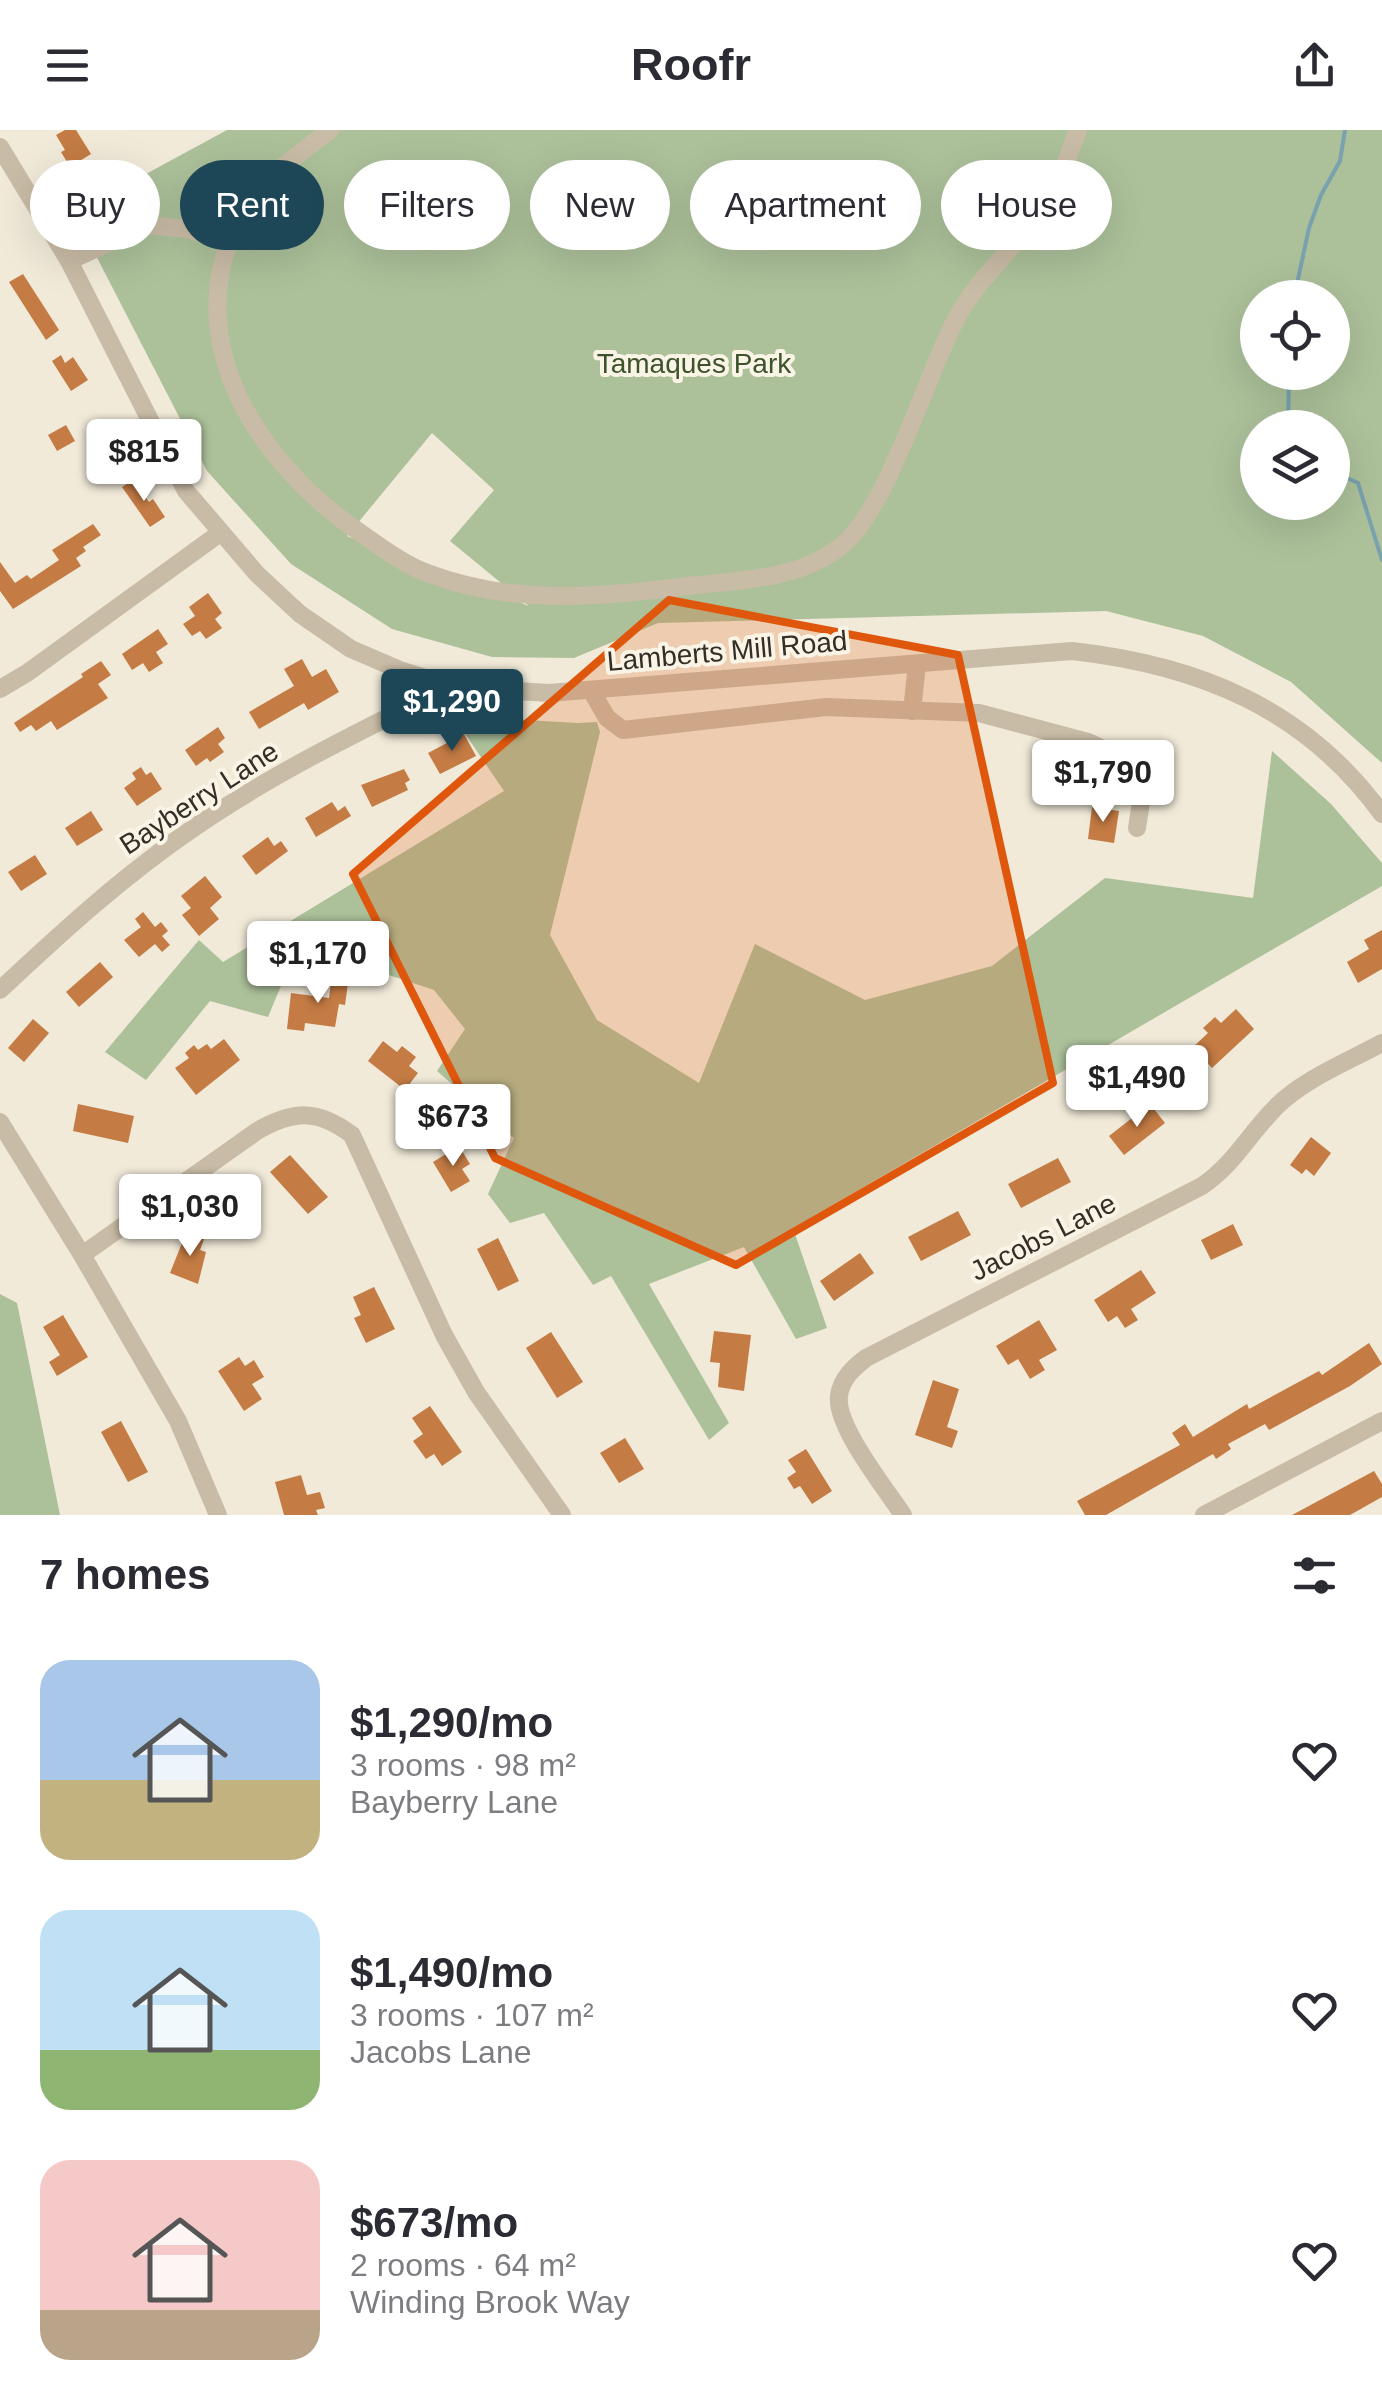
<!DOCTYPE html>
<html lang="en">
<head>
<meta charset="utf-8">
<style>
	body { margin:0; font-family:Arial,sans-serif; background:#f2f2f3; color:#2b2b33; height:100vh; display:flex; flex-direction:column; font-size:38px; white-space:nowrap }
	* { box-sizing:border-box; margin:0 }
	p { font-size:32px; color:#7c7c81 }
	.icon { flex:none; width:55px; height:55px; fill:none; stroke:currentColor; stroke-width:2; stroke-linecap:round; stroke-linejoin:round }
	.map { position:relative; height:1385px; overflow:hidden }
	.side { display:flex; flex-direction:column; background:#fff; flex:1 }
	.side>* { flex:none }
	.banner { position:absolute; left:30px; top:30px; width:1322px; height:90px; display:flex; gap:20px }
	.buttons { position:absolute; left:1240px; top:150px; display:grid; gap:20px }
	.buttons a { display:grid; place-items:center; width:110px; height:110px; border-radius:50%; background:#fff; box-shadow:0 10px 40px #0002; font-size:50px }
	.price { position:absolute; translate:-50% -85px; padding:0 22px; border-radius:10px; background:#fff; color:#222; font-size:32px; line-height:65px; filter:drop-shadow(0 2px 5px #0008) }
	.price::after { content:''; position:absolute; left:50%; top:60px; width:30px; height:22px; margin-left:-15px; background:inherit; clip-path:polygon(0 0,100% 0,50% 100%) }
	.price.current { background:#1d4756; color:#fff }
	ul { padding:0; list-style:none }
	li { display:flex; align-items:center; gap:30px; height:250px; padding:0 40px }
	li span { display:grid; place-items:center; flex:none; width:280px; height:200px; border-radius:30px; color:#555 }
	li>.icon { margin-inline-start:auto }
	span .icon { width:120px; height:120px; fill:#fffc; stroke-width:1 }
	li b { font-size:42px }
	h2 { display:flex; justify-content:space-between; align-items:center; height:120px; padding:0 40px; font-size:42px }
	.pill { padding:0 35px; border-radius:45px; background:#fff; box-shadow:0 10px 40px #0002; font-size:35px; line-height:90px }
	.pill.current { background:#1d4756; color:#fff }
	header { display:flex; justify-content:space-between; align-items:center; height:130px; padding:0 40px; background:#fff; font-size:45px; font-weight:700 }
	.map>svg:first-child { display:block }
	.green { fill:#acc09a; fill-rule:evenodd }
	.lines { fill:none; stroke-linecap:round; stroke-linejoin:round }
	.stream { stroke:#79a1ae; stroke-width:4 }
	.building { fill:#c47b44 }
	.minor { stroke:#c9bca6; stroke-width:18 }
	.marked { fill:#df570d; fill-opacity:0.2; stroke:#df570d; stroke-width:8; stroke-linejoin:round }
	.labels { text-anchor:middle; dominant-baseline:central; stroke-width:8; stroke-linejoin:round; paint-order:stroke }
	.park-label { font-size:28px; fill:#3d532b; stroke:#f9f4e6 }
	.street-label { font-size:28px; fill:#352e27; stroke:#f9f4e6 }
</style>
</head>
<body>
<header><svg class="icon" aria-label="menu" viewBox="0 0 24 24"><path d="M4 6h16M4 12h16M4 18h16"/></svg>Roofr<svg class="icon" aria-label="share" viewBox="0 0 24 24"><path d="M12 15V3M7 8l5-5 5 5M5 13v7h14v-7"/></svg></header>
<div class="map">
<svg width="1382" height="1385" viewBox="0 0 1382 1385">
	<rect width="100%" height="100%" fill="#f1ead9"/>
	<g class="green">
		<path d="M 227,0 L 1382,0 L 1382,633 L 1291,552 L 1203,506 L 1106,481 L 658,493 L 574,528 L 492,527 L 392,499 L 291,434 L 207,341 L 74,83 ZM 1258,168 L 1332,168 L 1332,242 L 1258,242 ZM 1258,298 L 1332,298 L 1332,372 L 1258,372 ZM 432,303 L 494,360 L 450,411 L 529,476 L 347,406 Z"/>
		<path d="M 453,586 L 578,593 L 597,592 L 600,602 L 550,805 L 597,890 L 699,953 L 755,814 L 865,870 L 992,836 L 1105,748 L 1253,768 L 1272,621 L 1331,674 L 1382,733 L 1382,756 L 793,1098 L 827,1198 L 796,1209 L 744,1117 L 649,1154 L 729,1293 L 709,1310 L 611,1146 L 593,1155 L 544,1083 L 510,1093 L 488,1064 L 514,1008 L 437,941 L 465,899 L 434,860 L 298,815 L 268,887 L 210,871 L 146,950 L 105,922 L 199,810 L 223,832 L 504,661 Z"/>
		<path d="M 0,1164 L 17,1173 L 60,1385 L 0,1385 Z"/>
	</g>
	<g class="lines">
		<g class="stream">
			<path d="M 1294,168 L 1309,98 L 1321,65 L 1340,31 L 1345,0"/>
			<path d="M 1288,298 L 1289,242"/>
			<path d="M 1332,341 L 1358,353 L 1382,430"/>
		</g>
	</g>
	<g class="building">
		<path d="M 65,0 L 76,0 L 91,24 L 70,37 L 61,22 L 65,20 L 56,5 Z"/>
		<path d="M 23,144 L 59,200 L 46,210 L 9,152 Z"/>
		<path d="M 61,225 L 65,233 L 73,227 L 88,250 L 71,261 L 52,231 Z"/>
		<path d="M 66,295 L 75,311 L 57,321 L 48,305 Z"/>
		<path d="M 133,350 L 149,372 L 153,369 L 165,387 L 150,397 L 122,357 Z"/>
		<path d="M 93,394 L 101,405 L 83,417 L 86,421 L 76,428 L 81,436 L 13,479 L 0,461 L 0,432 L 15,453 L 27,445 L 31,449 L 59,430 L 52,420 Z"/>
		<path d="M 208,463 L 222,483 L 215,489 L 222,498 L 206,509 L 200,501 L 192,506 L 183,494 L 195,486 L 189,477 Z"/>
		<path d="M 158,499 L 168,514 L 156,522 L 163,533 L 149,542 L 143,533 L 132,540 L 122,524 Z"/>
		<path d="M 302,529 L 312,547 L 326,539 L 339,562 L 308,580 L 304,573 L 259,599 L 249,582 L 294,556 L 284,539 Z"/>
		<path d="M 101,531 L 111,545 L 98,554 L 108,568 L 57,600 L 51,591 L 36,601 L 31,595 L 20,602 L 14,593 L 83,547 L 81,544 Z"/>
		<path d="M 218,597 L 225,608 L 218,614 L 224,622 L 210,632 L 207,628 L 196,636 L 185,620 Z"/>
		<path d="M 464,604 L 476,626 L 440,644 L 428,623 Z"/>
		<path d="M 141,637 L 146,645 L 151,642 L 162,659 L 137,676 L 124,658 L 136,649 L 132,643 Z"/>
		<path d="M 404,639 L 410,650 L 405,653 L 408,660 L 372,677 L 361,655 Z"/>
		<path d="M 332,672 L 338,681 L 345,676 L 351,686 L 316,707 L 305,688 Z"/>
		<path d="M 1092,677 L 1119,681 L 1114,713 L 1088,709 Z"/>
		<path d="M 91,681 L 103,700 L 77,716 L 65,698 Z"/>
		<path d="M 268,707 L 274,716 L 281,711 L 288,721 L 256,745 L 242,726 Z"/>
		<path d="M 35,725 L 47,744 L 21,761 L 8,742 Z"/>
		<path d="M 205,746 L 222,767 L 210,778 L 219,789 L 199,806 L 182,785 L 191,778 L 181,766 Z"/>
		<path d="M 143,782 L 155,797 L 161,792 L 168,801 L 162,806 L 170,815 L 162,822 L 155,814 L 139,827 L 124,810 L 141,797 L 135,789 Z"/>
		<path d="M 1382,800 L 1382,839 L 1358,853 L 1347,832 L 1369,819 L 1364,810 Z"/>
		<path d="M 100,832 L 113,847 L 79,877 L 66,862 Z"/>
		<path d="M 332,844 L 349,846 L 345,875 L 339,874 L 335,897 L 305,893 L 304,901 L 287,899 L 291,863 L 329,868 Z"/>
		<path d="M 1236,879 L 1254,899 L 1212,938 L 1193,917 L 1208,903 L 1203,898 L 1215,887 L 1221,893 Z"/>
		<path d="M 33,889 L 49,903 L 24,932 L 8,918 Z"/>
		<path d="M 224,909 L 240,930 L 196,965 L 175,938 L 189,928 L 185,923 L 194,915 L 198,920 L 207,914 L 211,919 Z"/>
		<path d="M 383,911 L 397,922 L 402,916 L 416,927 L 409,936 L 418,943 L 405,960 L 368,931 Z"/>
		<path d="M 78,974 L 134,986 L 128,1013 L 73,1001 Z"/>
		<path d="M 1150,974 L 1165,993 L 1124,1025 L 1109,1006 Z"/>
		<path d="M 1311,1007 L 1331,1023 L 1314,1046 L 1306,1039 L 1302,1044 L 1290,1035 Z"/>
		<path d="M 459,1016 L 470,1034 L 462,1039 L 470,1051 L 451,1062 L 433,1032 Z"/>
		<path d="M 290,1025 L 328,1067 L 308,1084 L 270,1042 Z"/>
		<path d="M 1058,1028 L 1071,1052 L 1021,1078 L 1008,1054 Z"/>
		<path d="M 958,1081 L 971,1105 L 921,1131 L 908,1107 Z"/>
		<path d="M 1233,1094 L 1243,1115 L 1211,1130 L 1201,1110 Z"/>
		<path d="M 186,1103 L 204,1109 L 200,1120 L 206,1122 L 198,1154 L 170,1143 Z"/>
		<path d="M 498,1108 L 519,1151 L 498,1161 L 477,1119 Z"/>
		<path d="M 860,1123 L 874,1143 L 834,1171 L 820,1151 Z"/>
		<path d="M 1141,1140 L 1156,1163 L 1131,1179 L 1138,1190 L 1125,1198 L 1117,1186 L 1108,1192 L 1094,1170 Z"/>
		<path d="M 374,1157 L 395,1199 L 366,1213 L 354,1188 L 361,1185 L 353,1167 Z"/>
		<path d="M 63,1185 L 88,1227 L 57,1246 L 49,1232 L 60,1225 L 43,1197 Z"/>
		<path d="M 1039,1190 L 1057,1220 L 1039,1230 L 1045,1240 L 1030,1249 L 1018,1229 L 1008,1235 L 996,1216 Z"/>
		<path d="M 714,1201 L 751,1205 L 744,1261 L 718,1257 L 720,1233 L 710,1232 Z"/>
		<path d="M 551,1202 L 583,1252 L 557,1268 L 526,1218 Z"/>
		<path d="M 1369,1213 L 1382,1234 L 1350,1256 L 1269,1300 L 1265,1294 L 1228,1314 L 1231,1319 L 1216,1329 L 1213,1324 L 1106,1385 L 1085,1385 L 1077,1371 L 1180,1315 L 1172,1303 L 1185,1294 L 1193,1307 L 1247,1274 L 1249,1279 L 1319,1241 L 1322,1245 Z"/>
		<path d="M 239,1227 L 245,1236 L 254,1230 L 264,1247 L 252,1254 L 262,1269 L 244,1281 L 218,1241 Z"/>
		<path d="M 933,1250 L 959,1259 L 947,1297 L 958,1301 L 952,1318 L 915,1305 Z"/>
		<path d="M 430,1276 L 462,1322 L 442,1336 L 434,1324 L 426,1329 L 413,1311 L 423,1304 L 412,1288 Z"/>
		<path d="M 121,1291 L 148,1342 L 128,1352 L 101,1302 Z"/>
		<path d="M 625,1308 L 644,1339 L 619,1353 L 600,1323 Z"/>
		<path d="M 806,1319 L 832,1361 L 812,1374 L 800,1356 L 794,1359 L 787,1348 L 796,1342 L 788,1330 Z"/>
		<path d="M 1374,1341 L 1382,1354 L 1382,1367 L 1350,1385 L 1292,1385 Z"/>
		<path d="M 301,1345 L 307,1365 L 320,1362 L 325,1378 L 316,1380 L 318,1385 L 284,1385 L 275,1352 Z"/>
	</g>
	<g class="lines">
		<g class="minor">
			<path d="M 330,0 C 298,24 258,53 239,89 C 176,213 261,336 362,404 C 382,418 404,434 427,443 C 514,476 598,467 688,456 C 739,450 798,450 840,417 C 887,381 926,246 956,189 C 977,149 1014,119 1040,82 C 1057,58 1068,28 1078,0"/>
			<path d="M 0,17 L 69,131 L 186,361 L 257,444 L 300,484 L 351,519 L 400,540 L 454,557 L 549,563 L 1072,521 C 1198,535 1305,578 1382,684"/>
			<path d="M 69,131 L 147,95 L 187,99 L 231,113"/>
			<path d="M 0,559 L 27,543 L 220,403"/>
			<path d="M 591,560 L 607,588 L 623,600 L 826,577 L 979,583 L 1088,612 L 1120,627 L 1140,653 L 1142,666 L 1137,698"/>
			<path d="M 912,581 L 917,534"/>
			<path d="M 0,860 C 62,802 124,745 195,697 C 275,642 364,599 451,556"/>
			<path d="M 0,992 L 82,1125"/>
			<path d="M 218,1385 L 178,1291 L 82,1125 L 257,1001 C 294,980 318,979 352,1005 L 444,1205 L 476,1262 L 562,1385"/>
			<path d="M 903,1385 C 886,1359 835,1296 839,1266 C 841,1249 853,1238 866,1228 L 1202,1056 C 1236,1032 1248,1005 1276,977 C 1304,949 1347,932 1382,913"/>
			<path d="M 1204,1385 L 1382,1291"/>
		</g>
	</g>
	<path class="marked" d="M 669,470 L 958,525 L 1053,953 L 736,1135 L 495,1028 L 353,744 Z"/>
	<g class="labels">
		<g class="park-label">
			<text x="694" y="233">Tamaques Park</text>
		</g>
		<g class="street-label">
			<text transform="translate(727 521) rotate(-5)">Lamberts Mill Road</text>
			<text transform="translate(199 668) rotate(-33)">Bayberry Lane</text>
			<text transform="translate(1043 1107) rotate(-27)">Jacobs Lane</text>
		</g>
	</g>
</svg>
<div class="buttons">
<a><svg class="icon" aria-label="locate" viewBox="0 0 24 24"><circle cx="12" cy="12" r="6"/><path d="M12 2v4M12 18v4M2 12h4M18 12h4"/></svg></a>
<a><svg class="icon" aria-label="layers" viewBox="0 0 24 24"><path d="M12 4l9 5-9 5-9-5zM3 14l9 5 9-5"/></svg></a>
</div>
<b class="price" style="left:144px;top:374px">$815</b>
<b class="price current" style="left:452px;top:624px">$1,290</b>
<b class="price" style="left:1103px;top:695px">$1,790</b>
<b class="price" style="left:318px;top:876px">$1,170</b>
<b class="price" style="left:1137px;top:1000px">$1,490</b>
<b class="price" style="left:453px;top:1039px">$673</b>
<b class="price" style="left:190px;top:1129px">$1,030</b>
<div class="banner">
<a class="pill">Buy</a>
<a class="pill current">Rent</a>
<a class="pill">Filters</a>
<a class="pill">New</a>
<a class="pill">Apartment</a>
<a class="pill">House</a>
</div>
</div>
<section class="side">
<h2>7 homes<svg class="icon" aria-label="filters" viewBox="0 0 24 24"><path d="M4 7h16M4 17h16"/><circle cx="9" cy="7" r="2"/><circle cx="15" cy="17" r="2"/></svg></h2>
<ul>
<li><span style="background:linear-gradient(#a9c7e8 60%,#c2b280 0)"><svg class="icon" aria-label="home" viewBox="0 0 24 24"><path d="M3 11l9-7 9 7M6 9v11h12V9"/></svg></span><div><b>$1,290/mo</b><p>3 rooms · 98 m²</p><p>Bayberry Lane</p></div><svg class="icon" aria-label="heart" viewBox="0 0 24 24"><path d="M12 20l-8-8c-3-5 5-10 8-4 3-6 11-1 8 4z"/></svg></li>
<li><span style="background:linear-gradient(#bfe0f5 70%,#8fb573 0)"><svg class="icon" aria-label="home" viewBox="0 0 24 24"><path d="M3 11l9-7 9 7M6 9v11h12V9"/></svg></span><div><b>$1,490/mo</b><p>3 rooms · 107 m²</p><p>Jacobs Lane</p></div><svg class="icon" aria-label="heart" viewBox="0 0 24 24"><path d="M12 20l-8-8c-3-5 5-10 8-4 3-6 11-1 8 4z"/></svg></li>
<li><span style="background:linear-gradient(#f6c9c9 75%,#b9a48a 0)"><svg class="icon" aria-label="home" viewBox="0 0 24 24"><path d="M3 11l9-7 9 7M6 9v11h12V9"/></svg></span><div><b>$673/mo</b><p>2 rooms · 64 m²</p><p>Winding Brook Way</p></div><svg class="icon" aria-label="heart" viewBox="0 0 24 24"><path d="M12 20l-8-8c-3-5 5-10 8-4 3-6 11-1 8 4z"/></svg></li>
</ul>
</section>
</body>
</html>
